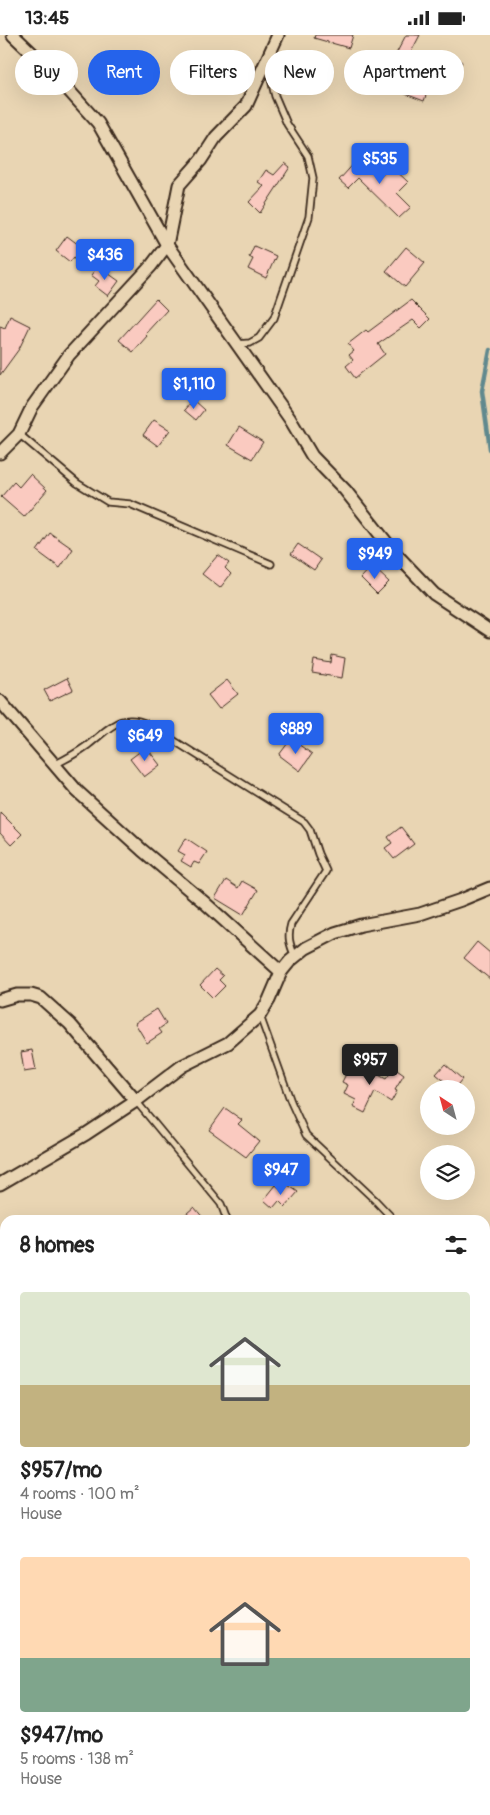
<!DOCTYPE html>
<html lang="en">
<head>
<meta charset="utf-8">
<style>
	body { margin:0; font-family:Pangolin,sans-serif; background:#f6f6f6; color:#222; height:100vh; display:flex; flex-direction:column; font-size:19px; white-space:nowrap }
	* { box-sizing:border-box; margin:0 }
	p { font-size:16px; color:#767676 }
	.icon { flex:none; width:28px; height:28px; fill:none; stroke:currentColor; stroke-width:2; stroke-linecap:round; stroke-linejoin:round }
	.map { position:relative; flex:1; overflow:hidden }
	.side { position:absolute; left:0px; top:1180px; width:490px; height:600px; display:flex; flex-direction:column; background:#fff; border-radius:15px 15px 0 0; box-shadow:0 5px 20px #0002 }
	.side>* { flex:none }
	.top-card { position:absolute; left:15px; top:15px; width:460px; height:45px; display:flex; gap:10px }
	.needle { width:32px; rotate:324deg }
	.fabs { position:absolute; left:420px; top:1045px; display:grid; gap:10px }
	.fabs a { display:grid; place-items:center; width:55px; height:55px; border-radius:50%; background:#fff; box-shadow:0 5px 20px #0002; font-size:25px }
	.price { position:absolute; translate:-50% -42px; padding:0 11px; border-radius:5px; background:#2563eb; color:#fff; font-size:16px; line-height:32px; filter:drop-shadow(0 1px 2px #0008) }
	.price::after { content:''; position:absolute; left:50%; top:30px; width:15px; height:11px; margin-left:-8px; background:inherit; clip-path:polygon(0 0,100% 0,50% 100%) }
	.price.on { background:#222; color:#fff }
	ul { padding:0; list-style:none }
	li { display:grid; align-content:center; gap:10px; height:265px; padding:0 20px }
	li span { display:grid; place-items:center; height:155px; border-radius:5px; color:#555 }
	li>.icon { margin-inline-start:auto }
	span .icon { width:90px; height:90px; fill:#fffc; stroke-width:1 }
	li b { font-size:21px }
	h2 { display:flex; justify-content:space-between; align-items:center; height:60px; padding:0 20px; font-size:21px }
	.tag { padding:0 18px; border-radius:22px; background:#fff; box-shadow:0 5px 20px #0002; font-size:18px; line-height:45px }
	.tag.on { background:#2563eb; color:#fff }
	.status { display:flex; justify-content:space-between; align-items:center; height:35px; padding:0 25px; background:#fff; direction:ltr }
	.status svg { height:14px; fill:currentColor }
	.map>svg:first-child { display:block }
	.lines { fill:none; stroke-linecap:round; stroke-linejoin:round }
	.stream { stroke:#61898e; stroke-width:4.5 }
	.building { fill:#facac0; stroke:#3b2a1e }
	.service-casing { stroke:#3b2a1e; stroke-width:9 }
	.minor-casing { stroke:#3b2a1e; stroke-width:15 }
	.service { stroke:#e9d5b3; stroke-width:5.5 }
	.minor { stroke:#e9d5b3; stroke-width:11 }
</style>
</head>
<body>
<div class="status"><b>13:45</b><svg viewBox="0 0 49 12"><path d="M0 12V9h3v3zM5 12V6h3v6zM10 12V3h3v9zM15 12V0h3v12zM26 1h20v11H26zM47 4h2v5h-2z"/></svg></div>
<div class="map">
<svg width="490" height="1780" viewBox="0 0 490 1780">
	<rect width="100%" height="100%" fill="#e9d5b3"/>
	<filter id="ink" filterUnits="userSpaceOnUse"><feTurbulence type="fractalNoise" baseFrequency=".02" numOctaves="2"/><feDisplacementMap in="SourceGraphic" scale="10" xChannelSelector="R" yChannelSelector="G"/><feConvolveMatrix kernelMatrix="1 2 1 2 8 2 1 2 1" color-interpolation-filters="sRGB"/></filter>
	<g filter="url(#ink)">
		<g class="lines">
			<g class="stream">
				<path d="M 490,315 L 482,356 L 490,414"/>
				<path d="M 485,1686 L 490,1678"/>
				<path d="M 450,1780 L 451,1775"/>
			</g>
		</g>
		<g class="building">
			<path d="M 315,0 L 353,0 L 349,13 L 314,3 Z"/>
			<path d="M 406,0 L 420,0 L 407,25 L 396,19 Z"/>
			<path d="M 451,21 L 462,27 L 450,48 L 439,42 Z"/>
			<path d="M 410,38 L 431,46 L 424,66 L 403,58 Z"/>
			<path d="M 359,123 L 380,142 L 391,131 L 408,147 L 397,158 L 411,172 L 399,183 L 358,143 L 348,153 L 339,145 Z"/>
			<path d="M 285,128 L 290,132 L 260,178 L 249,167 L 264,151 L 258,147 L 266,135 L 274,140 Z"/>
			<path d="M 67,201 L 91,219 L 84,229 L 74,222 L 70,227 L 56,216 Z"/>
			<path d="M 254,211 L 276,221 L 266,243 L 248,234 L 253,224 L 249,222 Z"/>
			<path d="M 406,212 L 425,228 L 405,252 L 386,236 Z"/>
			<path d="M 98,231 L 119,246 L 108,261 L 95,251 L 99,246 L 91,240 Z"/>
			<path d="M 156,264 L 167,275 L 145,299 L 147,301 L 133,317 L 119,305 Z"/>
			<path d="M 411,265 L 430,284 L 421,293 L 413,285 L 378,309 L 385,319 L 355,343 L 346,331 L 353,325 L 349,320 L 354,316 L 348,309 L 366,295 L 368,297 Z"/>
			<path d="M 10,281 L 30,291 L 19,314 L 0,340 L 0,291 L 5,293 Z"/>
			<path d="M 193,365 L 204,375 L 196,385 L 184,375 Z"/>
			<path d="M 154,385 L 170,395 L 158,411 L 143,400 Z"/>
			<path d="M 239,392 L 263,407 L 252,424 L 228,410 Z"/>
			<path d="M 30,439 L 47,455 L 24,482 L 1,462 L 14,447 L 19,452 Z"/>
			<path d="M 50,498 L 73,514 L 60,533 L 37,516 Z"/>
			<path d="M 298,509 L 321,525 L 314,535 L 291,519 Z"/>
			<path d="M 218,520 L 229,528 L 225,533 L 231,539 L 220,553 L 202,539 Z"/>
			<path d="M 372,531 L 389,547 L 377,559 L 361,543 Z"/>
			<path d="M 332,620 L 345,623 L 342,643 L 312,638 L 314,625 L 331,628 Z"/>
			<path d="M 67,643 L 73,655 L 50,666 L 44,655 Z"/>
			<path d="M 227,645 L 238,659 L 219,674 L 208,660 Z"/>
			<path d="M 291,704 L 312,719 L 300,736 L 279,720 Z"/>
			<path d="M 146,712 L 160,730 L 144,742 L 130,724 Z"/>
			<path d="M 0,777 L 22,799 L 11,810 L 0,798 Z"/>
			<path d="M 401,792 L 414,809 L 394,824 L 385,813 L 392,808 L 388,802 Z"/>
			<path d="M 186,803 L 207,817 L 199,829 L 194,827 L 191,832 L 181,826 L 185,820 L 178,816 Z"/>
			<path d="M 226,845 L 238,853 L 242,846 L 258,855 L 243,880 L 215,863 Z"/>
			<path d="M 477,907 L 490,918 L 490,944 L 464,923 Z"/>
			<path d="M 215,934 L 223,941 L 219,945 L 225,951 L 213,963 L 200,950 Z"/>
			<path d="M 157,974 L 166,989 L 159,994 L 162,998 L 147,1008 L 135,988 Z"/>
			<path d="M 32,1015 L 36,1035 L 24,1037 L 21,1017 Z"/>
			<path d="M 445,1029 L 462,1044 L 454,1054 L 436,1039 Z"/>
			<path d="M 360,1030 L 386,1044 L 394,1033 L 404,1040 L 395,1055 L 397,1056 L 391,1067 L 375,1057 L 365,1078 L 353,1072 L 356,1065 L 344,1059 L 348,1050 L 342,1047 L 348,1035 L 356,1039 Z"/>
			<path d="M 225,1073 L 242,1085 L 238,1089 L 259,1106 L 246,1122 L 209,1095 Z"/>
			<path d="M 276,1150 L 283,1156 L 288,1150 L 298,1157 L 285,1172 L 279,1166 L 273,1173 L 264,1165 Z"/>
			<path d="M 194,1172 L 205,1185 L 179,1185 Z"/>
		</g>
		<g class="lines">
			<g class="service-casing">
				<g id="service">
					<path d="M 237,309 L 250,308 L 259,303 L 274,283 L 309,182 L 313,143 L 308,121 L 287,89 L 275,61 L 267,27"/>
					<path d="M 19,399 L 77,448 L 108,467 L 130,469 L 271,529"/>
					<path d="M 54,730 C 66,724 77,718 88,710 C 109,694 120,676 149,690 L 304,787 L 310,795 L 318,819 L 326,836 L 291,889 C 287,902 290,910 295,922"/>
					<path d="M 260,981 L 291,1067 L 306,1100 L 375,1165 L 394,1185"/>
					<path d="M 136,1066 L 221,1169 L 227,1185"/>
					<path d="M 0,1458 L 5,1457"/>
					<path d="M 111,1780 L 113,1775"/>
				</g>
			</g>
			<g class="minor-casing">
				<g id="minor">
					<path d="M 13,0 L 54,39 L 98,88 L 167,210 L 290,384 L 312,421 L 345,455 L 394,517 L 434,559 L 490,596"/>
					<path d="M 0,418 L 19,399 L 32,372 L 69,320 L 151,231 L 167,210 L 179,150 L 201,125 L 216,102 L 246,71 L 278,0"/>
					<path d="M 0,666 L 77,756 L 142,815 L 205,868 L 281,937"/>
					<path d="M 0,965 L 17,960 L 31,960 L 41,963 L 70,989 L 136,1066"/>
					<path d="M 0,1149 L 86,1099 L 136,1066 L 182,1031 L 228,1008 L 260,980 L 269,965 L 281,937 L 290,926 L 306,913 L 335,898 L 361,890 L 420,879 L 461,865 L 490,853"/>
				</g>
			</g>
			<use href="#service" class="service"/>
			<use href="#minor" class="minor"/>
		</g>
	</g>
</svg>
<div class="fabs">
<a><svg class="needle" viewBox="-14 -14 28 28"><path d="M0-13l5 13h-10z" fill="#e53935"/><path d="M0 13l5-13h-10z" fill="#767676"/></svg></a>
<a><svg class="icon" aria-label="layers" viewBox="0 0 24 24"><path d="M12 4l9 5-9 5-9-5zM3 14l9 5 9-5"/></svg></a>
</div>
<b class="price" style="left:380px;top:150px">$535</b>
<b class="price" style="left:105px;top:246px">$436</b>
<b class="price" style="left:194px;top:375px">$1,110</b>
<b class="price" style="left:375px;top:545px">$949</b>
<b class="price" style="left:296px;top:720px">$889</b>
<b class="price" style="left:145px;top:727px">$649</b>
<b class="price on" style="left:370px;top:1051px">$957</b>
<b class="price" style="left:281px;top:1161px">$947</b>
<div class="top-card">
<a class="tag">Buy</a>
<a class="tag on">Rent</a>
<a class="tag">Filters</a>
<a class="tag">New</a>
<a class="tag">Apartment</a>
</div>
<section class="side">
<h2>8 homes<svg class="icon" aria-label="filters" viewBox="0 0 24 24"><path d="M4 7h16M4 17h16"/><circle cx="9" cy="7" r="2"/><circle cx="15" cy="17" r="2"/></svg></h2>
<ul>
<li><span style="background:linear-gradient(#dfe7d0 60%,#c2b280 0)"><svg class="icon" aria-label="home" viewBox="0 0 24 24"><path d="M3 11l9-7 9 7M6 9v11h12V9"/></svg></span><div><b>$957/mo</b><p>4 rooms · 100 m²</p><p>House</p></div></li>
<li><span style="background:linear-gradient(#ffd9b3 65%,#7fa58c 0)"><svg class="icon" aria-label="home" viewBox="0 0 24 24"><path d="M3 11l9-7 9 7M6 9v11h12V9"/></svg></span><div><b>$947/mo</b><p>5 rooms · 138 m²</p><p>House</p></div></li>
</ul>
</section>
</div>
</body>
</html>
